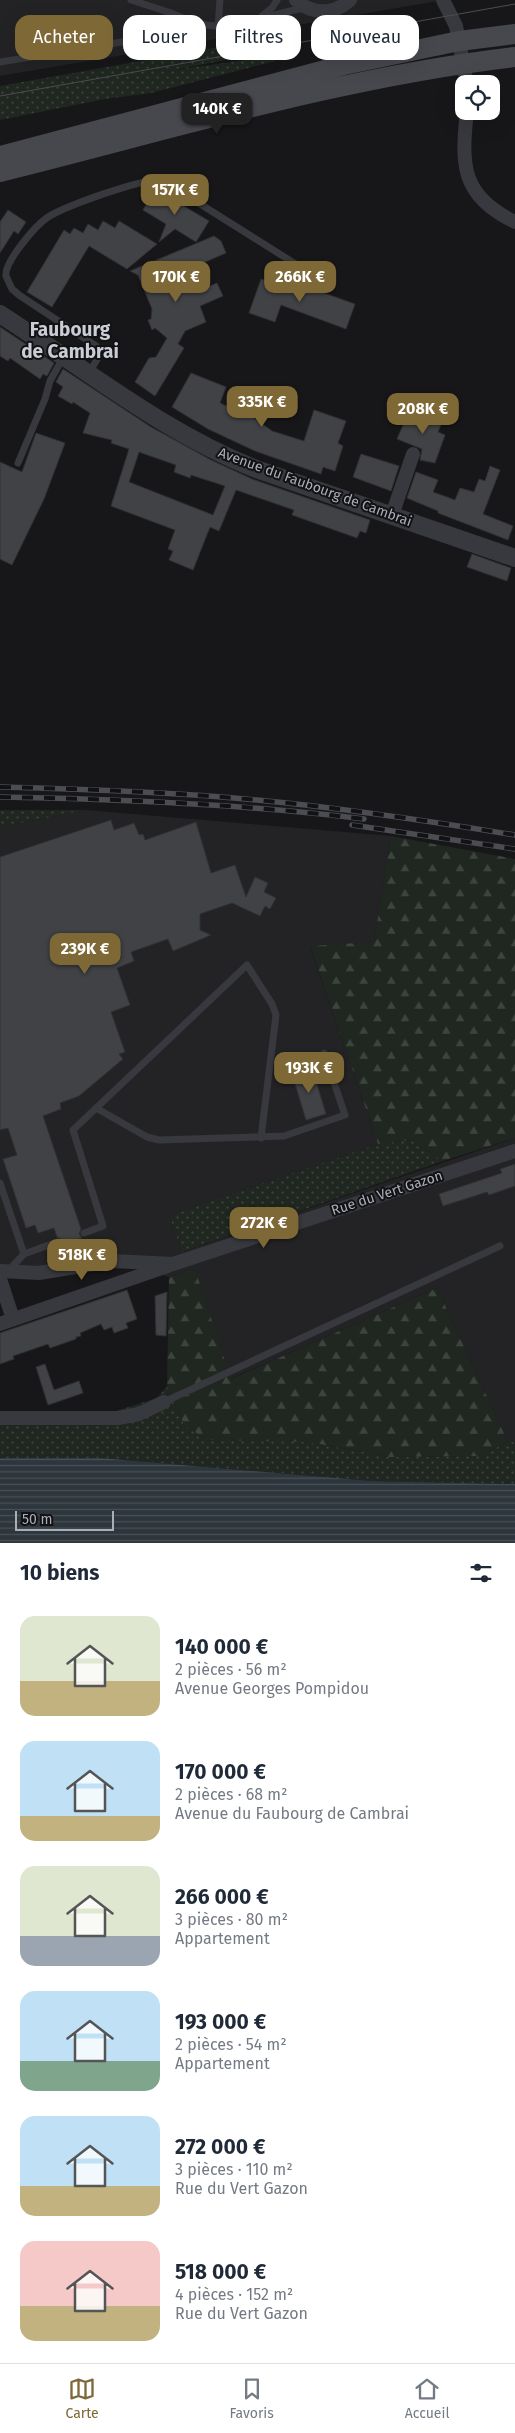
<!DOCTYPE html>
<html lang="fr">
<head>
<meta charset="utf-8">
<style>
	body { margin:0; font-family:"Fira Sans",sans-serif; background:#f6f6f7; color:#1f2937; height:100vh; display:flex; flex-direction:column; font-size:19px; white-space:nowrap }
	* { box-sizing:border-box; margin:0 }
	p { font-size:16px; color:#747a83 }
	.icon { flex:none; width:28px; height:28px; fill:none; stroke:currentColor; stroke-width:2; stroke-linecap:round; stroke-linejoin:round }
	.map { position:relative; height:1543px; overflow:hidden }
	.drawer { display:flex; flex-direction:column; background:#fff; flex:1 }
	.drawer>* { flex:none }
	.guide { position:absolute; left:15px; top:15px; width:485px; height:45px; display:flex; gap:10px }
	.fabs { position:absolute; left:455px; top:75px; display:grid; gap:10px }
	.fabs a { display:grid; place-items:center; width:45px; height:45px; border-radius:10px; background:#fff; box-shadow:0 5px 20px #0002; font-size:25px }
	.scale { position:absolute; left:15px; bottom:12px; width:99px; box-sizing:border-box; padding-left:5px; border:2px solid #a9aeb9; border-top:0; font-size:14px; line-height:18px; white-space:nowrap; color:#a9aeb9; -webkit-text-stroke:4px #121214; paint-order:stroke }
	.price { position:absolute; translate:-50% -42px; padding:0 11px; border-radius:10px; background:#7e6836; color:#fff; font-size:16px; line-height:32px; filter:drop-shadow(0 1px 2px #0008) }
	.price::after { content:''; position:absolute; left:50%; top:30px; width:15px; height:11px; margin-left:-8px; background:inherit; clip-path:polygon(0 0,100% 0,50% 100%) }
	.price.active { background:#222; color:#fff }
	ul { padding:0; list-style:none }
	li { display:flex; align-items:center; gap:15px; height:125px; padding:0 20px }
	li span { display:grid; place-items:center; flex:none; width:140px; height:100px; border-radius:15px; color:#555 }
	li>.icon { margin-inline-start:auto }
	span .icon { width:60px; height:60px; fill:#fffc; stroke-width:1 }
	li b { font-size:21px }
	h2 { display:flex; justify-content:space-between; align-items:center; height:60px; padding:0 20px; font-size:21px }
	.tag { padding:0 18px; border-radius:15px; background:#fff; box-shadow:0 5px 20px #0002; font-size:18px; line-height:45px }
	.tag.active { background:#7e6836; color:#fff }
	.menu { display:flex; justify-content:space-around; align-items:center; height:70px; border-top:1px solid #e0e1e3; background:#fff; font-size:14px; color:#747a83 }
	.menu a { display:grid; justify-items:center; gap:2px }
	.menu .active { color:#7e6836 }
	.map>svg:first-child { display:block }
	.built { fill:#232326 }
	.grass { fill:url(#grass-dots) }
	.forest { fill:url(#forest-firs) }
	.water { fill:url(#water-rules) }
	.building { fill:#414246; stroke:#313135; fill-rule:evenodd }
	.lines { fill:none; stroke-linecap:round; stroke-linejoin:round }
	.service { stroke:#38393e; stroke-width:7 }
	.minor { stroke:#38393e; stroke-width:14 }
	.tertiary { stroke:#38393e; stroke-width:18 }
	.secondary { stroke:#46484e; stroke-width:20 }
	.tram { stroke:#4b4d53; stroke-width:1 }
	.rail-casing { stroke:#4b4d53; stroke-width:5.5 }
	.rail { stroke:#121214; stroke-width:4; stroke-dasharray:11; stroke-linecap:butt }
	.labels { text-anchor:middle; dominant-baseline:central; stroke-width:4; stroke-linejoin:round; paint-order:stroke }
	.street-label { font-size:14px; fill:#a9aeb9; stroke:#121214 }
	.district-label { font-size:19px; font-weight:bold; fill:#cacdd5; stroke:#121214 }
</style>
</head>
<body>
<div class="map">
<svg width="515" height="1543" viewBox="0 0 515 1543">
	<defs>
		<pattern id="grass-dots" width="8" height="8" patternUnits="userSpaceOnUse" patternTransform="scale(1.25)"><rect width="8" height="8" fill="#1f2720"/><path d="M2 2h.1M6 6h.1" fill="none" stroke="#3d443e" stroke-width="1.8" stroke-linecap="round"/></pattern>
		<pattern id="forest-firs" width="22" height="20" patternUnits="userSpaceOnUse" patternTransform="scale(1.25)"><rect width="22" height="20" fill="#1f2720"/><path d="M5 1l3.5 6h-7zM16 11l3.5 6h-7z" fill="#3d443e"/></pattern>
		<pattern id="water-rules" width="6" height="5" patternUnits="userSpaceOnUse" patternTransform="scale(1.25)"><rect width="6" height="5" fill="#2d363d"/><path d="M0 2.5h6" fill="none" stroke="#495157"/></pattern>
	</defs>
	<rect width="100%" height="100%" fill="#171719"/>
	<g class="built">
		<path d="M 0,0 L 444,0 L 0,76 Z"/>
		<path d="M 86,810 L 391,836 L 374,942 L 310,947 L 378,1144 L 169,1215 L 182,1252 L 515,1138 L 515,1442 L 508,1442 L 437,1288 L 230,1379 L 195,1269 L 169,1277 L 138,1267 L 90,1268 L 0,1278 L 0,827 Z"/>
	</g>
	<g class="grass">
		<path d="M 275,37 L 277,50 L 174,70 L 274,56 L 275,61 L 151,93 L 105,99 L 0,120 L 0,86 Z"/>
		<path d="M 0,810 L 86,810 L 0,827 Z"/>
		<path d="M 411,1140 L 443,1161 L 182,1252 L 169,1215 L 378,1144 Z"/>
		<path d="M 167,1386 L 185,1427 L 309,1442 L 389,1457 L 479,1456 L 508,1442 L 515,1442 L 515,1484 L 372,1481 L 100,1458 L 0,1458 L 0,1413 L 113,1412 L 157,1398 Z"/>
	</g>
	<g class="forest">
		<path d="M 391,836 L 515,859 L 515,1138 L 443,1161 L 411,1140 L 378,1144 L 310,946 L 374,942 Z"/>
		<path d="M 195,1269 L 231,1379 L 437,1288 L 508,1442 L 479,1456 L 389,1457 L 309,1442 L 210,1440 L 185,1427 L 167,1386 L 169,1277 Z"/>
	</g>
	<path class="water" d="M 0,1458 L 100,1458 L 372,1481 L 515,1484 L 515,1543 L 0,1543 Z"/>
	<g class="building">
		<path d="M 155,189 L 209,221 L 196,242 L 175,229 L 159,242 L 166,224 L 143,210 Z"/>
		<path d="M 8,210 L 26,222 L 18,234 L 14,231 L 0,253 L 0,222 Z"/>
		<path d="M 103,221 L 115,228 L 119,221 L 157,244 L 127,269 L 89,246 L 52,307 L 27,292 L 64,230 L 70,234 L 74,228 L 83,233 L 88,224 L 98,230 Z"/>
		<path d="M 214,236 L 221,241 L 226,253 L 198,265 L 207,287 L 217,283 L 223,296 L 200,306 L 206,322 L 185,331 L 178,344 L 184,348 L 155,396 L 135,382 L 149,358 L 156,357 L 167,338 L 155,328 L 152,330 L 148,320 L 151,319 L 152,309 L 138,275 L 130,271 Z"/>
		<path d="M 261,279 L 287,288 L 290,281 L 355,304 L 346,329 L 281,305 L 275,322 L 249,313 Z"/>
		<path d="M 0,327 L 54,363 L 47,376 L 43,374 L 40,379 L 10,358 L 8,361 L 0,356 Z"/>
		<path d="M 63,369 L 151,427 L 211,460 L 252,479 L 370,520 L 366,533 L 360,531 L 357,538 L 292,515 L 294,510 L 236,490 L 219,531 L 210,527 L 193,570 L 169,560 L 173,551 L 168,549 L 175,530 L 111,506 L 129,449 L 111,443 L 112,440 L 83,433 L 90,413 L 73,402 L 72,404 L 58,396 L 63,387 L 56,382 ZM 139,452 L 176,465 L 174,472 L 190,478 L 191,475 L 225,486 L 213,515 L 129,482 Z"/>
		<path d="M 191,373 L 226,387 L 220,403 L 254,418 L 272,431 L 304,441 L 314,410 L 346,421 L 338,443 L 343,446 L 335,471 L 323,467 L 321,474 L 255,451 L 208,429 L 172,407 Z"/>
		<path d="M 410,409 L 442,422 L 438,432 L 445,435 L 435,463 L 420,460 L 422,449 L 397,439 Z"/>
		<path d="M 36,433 L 65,443 L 44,499 L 12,565 L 0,559 L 0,462 L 22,472 Z"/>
		<path d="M 361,454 L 399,466 L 391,491 L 353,477 Z"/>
		<path d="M 490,466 L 500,470 L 483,514 L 513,526 L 508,540 L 438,513 L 438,511 L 407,498 L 416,472 L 438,480 L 433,492 L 455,500 L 460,488 L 474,492 L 479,479 L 485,481 Z"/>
		<path d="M 472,554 L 511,568 L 507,581 L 467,567 Z"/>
		<path d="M 111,820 L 114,830 L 134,823 L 139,835 L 143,834 L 145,840 L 196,822 L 211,873 L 235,865 L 246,897 L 255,877 L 268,883 L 264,892 L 276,898 L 270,909 L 265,906 L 260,916 L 232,903 L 200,914 L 200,930 L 211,935 L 173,951 L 168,939 L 131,952 L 134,961 L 117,968 L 130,1005 L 111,1012 L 125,1052 L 119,1054 L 123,1059 L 79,1096 L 60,1103 L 61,1109 L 43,1116 L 81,1229 L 79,1234 L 82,1238 L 62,1244 L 62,1240 L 57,1237 L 54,1228 L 38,1233 L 35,1225 L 26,1228 L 3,1159 L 17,1155 L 8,1128 L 0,1130 L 0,857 Z"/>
		<path d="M 312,1068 L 326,1114 L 306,1120 L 292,1074 Z"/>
		<path d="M 515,1164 L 515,1186 L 489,1195 L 487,1192 L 443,1206 L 439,1194 L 502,1173 L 500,1169 Z"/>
		<path d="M 127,1290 L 137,1319 L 126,1323 L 128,1328 L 114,1333 L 112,1327 L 104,1330 L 101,1324 L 80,1333 L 81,1336 L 76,1337 L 76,1339 L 50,1348 L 48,1344 L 13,1356 L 14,1359 L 0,1364 L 0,1333 Z"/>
		<path d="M 167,1292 L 166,1336 L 156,1335 L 155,1296 Z"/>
		<path d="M 45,1364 L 54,1390 L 79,1381 L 83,1393 L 48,1405 L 36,1367 Z"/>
	</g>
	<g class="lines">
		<g class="service">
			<path d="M 131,0 L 171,13"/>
			<path d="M 262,16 L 272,8 L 277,0"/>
			<path d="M 218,27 L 220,0"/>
			<path d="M 0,62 L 146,38 L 157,30 L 171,13 C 186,19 201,26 217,26 C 247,28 276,11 306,8"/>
			<path d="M 89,373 L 99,356 L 96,346 L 19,295 L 12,289 L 6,276 C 4,262 36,225 48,217 C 66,206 142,178 162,180 L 313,275"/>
			<path d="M 18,463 L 45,399 L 50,381 L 64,356"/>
			<path d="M 96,1108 L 147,1137 L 159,1140 L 284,1136 L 345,1115 L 324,1053"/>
			<path d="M 0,1183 L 24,1254"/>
			<path d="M 84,1233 L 103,1226 L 73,1130 L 247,965 L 272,1004 L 276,1015 L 261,1138"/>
			<path d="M 9,1270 L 24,1254 L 57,1242"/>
			<path d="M 164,1402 L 500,1246"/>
		</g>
		<g class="minor">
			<path d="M 296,0 C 312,15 334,15 350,0"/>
			<path d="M 443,0 L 456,26 L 467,84"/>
			<path d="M 467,111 C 461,165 461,196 515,222"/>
			<path d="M 392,515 L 413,454"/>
			<path d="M 0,1271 L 39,1273 L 112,1261 L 173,1264 L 515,1151"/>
			<path d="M 0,1279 L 13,1319"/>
			<path d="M 0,1324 L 168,1266"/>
			<path d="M 0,1418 L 118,1418 L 139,1414 L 164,1402"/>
		</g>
		<path class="tertiary" d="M 0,314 C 84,368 163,432 256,469 L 515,558"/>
		<g class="secondary">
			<path d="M 0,156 L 344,65 L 459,41 L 515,34"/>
			<path d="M 0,172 C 170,130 340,77 515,57"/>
		</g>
		<path class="tram" d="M 0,96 L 515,4"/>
		<g class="rail-casing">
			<g id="rail">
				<path d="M 0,787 C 86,789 171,792 257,800 C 343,808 429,821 515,835"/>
				<path d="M 0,797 C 122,799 243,804 364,819"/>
				<path d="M 352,825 L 515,849"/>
			</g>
		</g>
		<use href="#rail" class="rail"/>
	</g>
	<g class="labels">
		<g class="street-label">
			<text transform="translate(315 487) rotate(20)">Avenue du Faubourg de Cambrai</text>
			<text transform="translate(387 1193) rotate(-18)">Rue du Vert Gazon</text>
		</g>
		<g class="district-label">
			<text x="70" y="329">Faubourg<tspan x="70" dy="22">de Cambrai</tspan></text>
		</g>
	</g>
</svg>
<div class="fabs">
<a><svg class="icon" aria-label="locate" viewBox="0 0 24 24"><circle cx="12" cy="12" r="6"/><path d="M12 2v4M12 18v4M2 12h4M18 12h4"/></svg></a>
</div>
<div class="scale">50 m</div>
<b class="price active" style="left:217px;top:135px">140K €</b>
<b class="price" style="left:175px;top:216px">157K €</b>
<b class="price" style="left:176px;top:303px">170K €</b>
<b class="price" style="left:300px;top:303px">266K €</b>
<b class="price" style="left:262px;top:428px">335K €</b>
<b class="price" style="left:423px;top:435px">208K €</b>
<b class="price" style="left:85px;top:975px">239K €</b>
<b class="price" style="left:309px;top:1094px">193K €</b>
<b class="price" style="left:264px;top:1249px">272K €</b>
<b class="price" style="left:82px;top:1281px">518K €</b>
<div class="guide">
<a class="tag active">Acheter</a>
<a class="tag">Louer</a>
<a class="tag">Filtres</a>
<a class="tag">Nouveau</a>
</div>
</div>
<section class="drawer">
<h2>10 biens<svg class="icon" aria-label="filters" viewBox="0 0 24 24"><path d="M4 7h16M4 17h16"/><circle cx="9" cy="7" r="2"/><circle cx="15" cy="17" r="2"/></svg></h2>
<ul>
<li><span style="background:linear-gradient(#dfe7d0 65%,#c2b280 0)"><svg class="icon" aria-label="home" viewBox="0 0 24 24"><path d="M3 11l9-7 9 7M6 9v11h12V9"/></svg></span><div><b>140 000 €</b><p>2 pièces · 56 m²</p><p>Avenue Georges Pompidou</p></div></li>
<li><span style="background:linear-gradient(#bfe0f5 75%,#c2b280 0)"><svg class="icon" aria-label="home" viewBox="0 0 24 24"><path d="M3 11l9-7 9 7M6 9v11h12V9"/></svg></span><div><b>170 000 €</b><p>2 pièces · 68 m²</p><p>Avenue du Faubourg de Cambrai</p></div></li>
<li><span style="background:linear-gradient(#dfe7d0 70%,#9aa5b1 0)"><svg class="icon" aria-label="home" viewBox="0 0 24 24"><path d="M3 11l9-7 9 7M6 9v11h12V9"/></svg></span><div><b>266 000 €</b><p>3 pièces · 80 m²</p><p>Appartement</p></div></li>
<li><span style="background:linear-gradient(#bfe0f5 70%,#7fa58c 0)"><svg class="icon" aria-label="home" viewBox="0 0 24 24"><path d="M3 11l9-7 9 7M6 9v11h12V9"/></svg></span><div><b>193 000 €</b><p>2 pièces · 54 m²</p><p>Appartement</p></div></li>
<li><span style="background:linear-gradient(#bfe0f5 70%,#c2b280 0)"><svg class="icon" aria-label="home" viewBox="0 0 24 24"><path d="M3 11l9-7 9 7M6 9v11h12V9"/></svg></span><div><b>272 000 €</b><p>3 pièces · 110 m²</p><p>Rue du Vert Gazon</p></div></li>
<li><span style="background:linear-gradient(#f6c9c9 65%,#c2b280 0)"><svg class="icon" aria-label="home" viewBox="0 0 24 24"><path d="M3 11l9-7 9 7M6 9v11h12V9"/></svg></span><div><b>518 000 €</b><p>4 pièces · 152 m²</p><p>Rue du Vert Gazon</p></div></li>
</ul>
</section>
<nav class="menu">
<a class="active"><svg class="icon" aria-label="map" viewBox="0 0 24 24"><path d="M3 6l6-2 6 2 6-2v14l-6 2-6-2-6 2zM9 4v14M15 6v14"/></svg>Carte</a>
<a><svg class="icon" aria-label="saved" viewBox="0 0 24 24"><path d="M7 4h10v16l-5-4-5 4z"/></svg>Favoris</a>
<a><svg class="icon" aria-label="home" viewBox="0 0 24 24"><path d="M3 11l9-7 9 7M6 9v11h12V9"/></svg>Accueil</a>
</nav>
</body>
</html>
